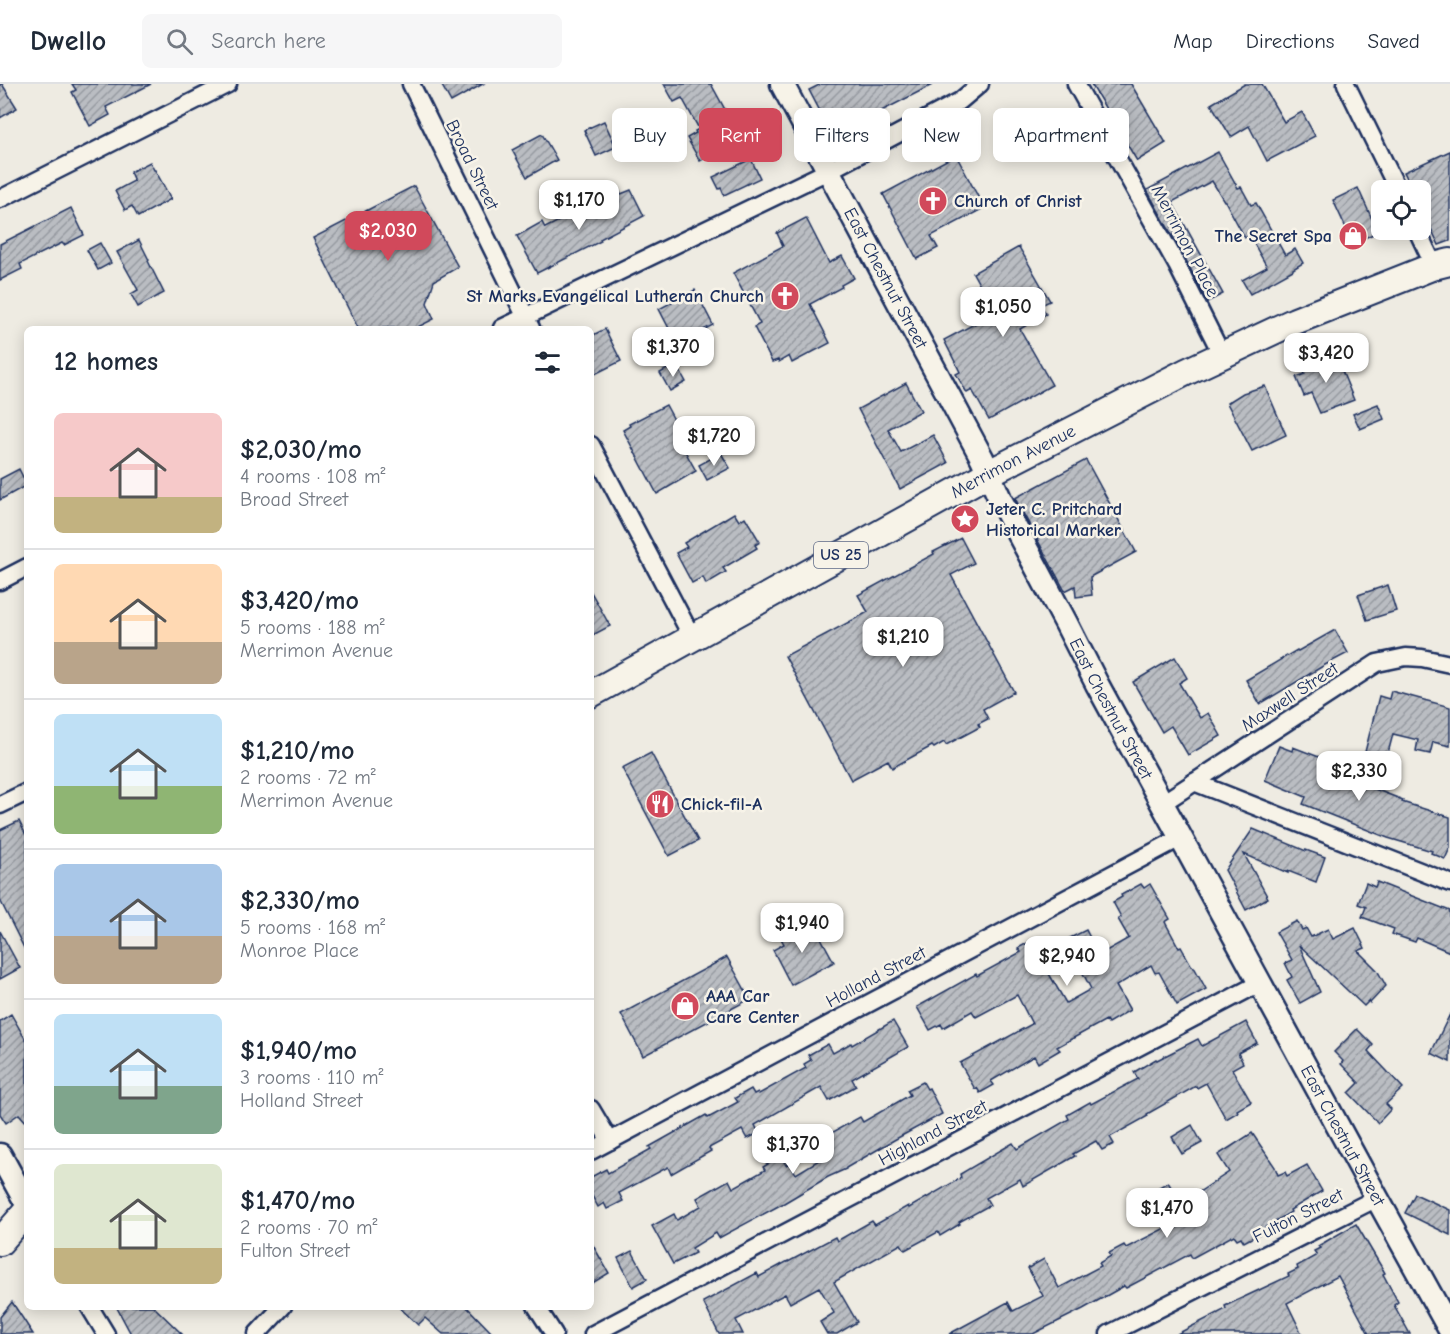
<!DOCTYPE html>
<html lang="en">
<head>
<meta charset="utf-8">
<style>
	body { margin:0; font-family:"Comic Neue",sans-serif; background:#f6f6f7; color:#1f2937; height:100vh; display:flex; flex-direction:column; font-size:22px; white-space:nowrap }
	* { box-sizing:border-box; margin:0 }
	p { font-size:20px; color:#747a83 }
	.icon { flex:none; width:33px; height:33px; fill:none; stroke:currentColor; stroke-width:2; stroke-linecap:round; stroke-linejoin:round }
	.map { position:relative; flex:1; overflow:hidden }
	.panel { position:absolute; left:24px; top:242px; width:570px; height:984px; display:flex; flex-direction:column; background:#fff; border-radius:9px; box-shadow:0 3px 15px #0003 }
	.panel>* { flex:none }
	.hud { position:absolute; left:612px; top:24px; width:570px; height:54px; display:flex; gap:12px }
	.fabs { position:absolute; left:1371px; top:96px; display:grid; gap:12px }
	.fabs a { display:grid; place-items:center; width:60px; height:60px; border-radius:9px; background:#fff; box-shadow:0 3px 15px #0003; font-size:30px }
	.price { position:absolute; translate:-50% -51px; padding:0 14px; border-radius:12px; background:#fff; color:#222; font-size:20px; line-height:39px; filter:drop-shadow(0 2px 3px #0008) }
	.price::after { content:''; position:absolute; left:50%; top:36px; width:18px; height:14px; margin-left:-9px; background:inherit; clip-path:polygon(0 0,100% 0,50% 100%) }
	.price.current { background:#d1495b; color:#fff }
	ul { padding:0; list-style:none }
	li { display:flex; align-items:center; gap:18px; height:150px; padding:0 30px }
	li+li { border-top:2px solid #e0e1e3 }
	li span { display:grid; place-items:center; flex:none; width:168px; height:120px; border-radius:9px; color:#555 }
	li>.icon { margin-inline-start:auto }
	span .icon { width:72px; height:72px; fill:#fffc; stroke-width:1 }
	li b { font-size:26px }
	h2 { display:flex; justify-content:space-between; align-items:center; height:72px; padding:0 30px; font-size:26px }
	.chip { padding:0 21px; border-radius:9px; background:#fff; box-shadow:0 3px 15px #0003; font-size:21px; line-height:54px }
	.chip.current { background:#d1495b; color:#fff }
	header { display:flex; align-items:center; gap:36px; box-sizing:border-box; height:84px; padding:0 30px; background:#fff; border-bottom:2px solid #e0e1e3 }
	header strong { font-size:28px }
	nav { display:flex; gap:33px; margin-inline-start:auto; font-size:21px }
	.search { width:420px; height:54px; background:#f6f6f7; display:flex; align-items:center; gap:15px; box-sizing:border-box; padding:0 21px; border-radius:9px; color:#747a83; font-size:22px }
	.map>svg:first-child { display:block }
	.building { fill:url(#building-hatch); stroke:#1b2f5e; stroke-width:1.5; fill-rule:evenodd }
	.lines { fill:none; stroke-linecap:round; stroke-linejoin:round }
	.street-casing { stroke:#1b2f5e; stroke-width:21 }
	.secondary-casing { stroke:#1b2f5e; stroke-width:27 }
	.primary-casing { stroke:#1b2f5e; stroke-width:30 }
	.street { stroke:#f7f3e8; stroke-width:16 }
	.secondary { stroke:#f7f3e8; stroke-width:22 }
	.primary { stroke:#f7f3e8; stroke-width:26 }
	.labels { text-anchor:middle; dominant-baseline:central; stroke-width:5; stroke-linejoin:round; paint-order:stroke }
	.shield { fill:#f7f3e8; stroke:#5d6a87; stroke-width:1.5 }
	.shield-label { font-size:16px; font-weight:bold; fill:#1b2f5e }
	.street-label { font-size:18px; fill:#1b2f5e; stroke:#f7f3e8 }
	.poi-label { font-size:18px; font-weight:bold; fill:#1b2f5e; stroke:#f7f3e8; text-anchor:start }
</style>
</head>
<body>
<header>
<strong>Dwello</strong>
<div class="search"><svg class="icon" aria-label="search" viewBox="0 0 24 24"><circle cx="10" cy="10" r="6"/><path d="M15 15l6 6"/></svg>Search here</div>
<nav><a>Map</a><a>Directions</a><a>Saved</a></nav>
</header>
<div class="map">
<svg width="1450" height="1250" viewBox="0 0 1450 1250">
	<defs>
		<pattern id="building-hatch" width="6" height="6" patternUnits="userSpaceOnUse" patternTransform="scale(1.5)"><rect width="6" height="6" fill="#babdc2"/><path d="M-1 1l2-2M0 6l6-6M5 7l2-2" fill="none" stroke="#969aa1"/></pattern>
	</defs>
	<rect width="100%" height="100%" fill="#eeebe2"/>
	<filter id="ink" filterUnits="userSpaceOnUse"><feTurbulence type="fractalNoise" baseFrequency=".0167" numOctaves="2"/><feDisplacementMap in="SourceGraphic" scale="12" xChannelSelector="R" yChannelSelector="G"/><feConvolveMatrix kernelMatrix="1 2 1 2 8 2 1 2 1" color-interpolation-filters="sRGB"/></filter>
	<g filter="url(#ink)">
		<g class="building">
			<path d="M 0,0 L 2,0 L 17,24 L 0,34 Z"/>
			<path d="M 72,0 L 151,0 L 106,23 L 110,31 L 90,42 L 72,8 L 76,6 Z"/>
			<path d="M 441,0 L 483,0 L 451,18 Z"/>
			<path d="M 664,0 L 711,0 L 739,51 L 710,66 L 713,70 L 700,77 L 687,54 L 696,49 L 695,47 L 699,45 L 682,14 L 674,18 Z"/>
			<path d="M 821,0 L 934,0 L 833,52 L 809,6 Z"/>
			<path d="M 1091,0 L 1131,0 L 1166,59 L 1137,77 Z"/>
			<path d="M 1245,0 L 1262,0 L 1284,38 L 1302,28 L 1315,52 L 1267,77 L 1249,42 L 1231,53 L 1211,20 Z"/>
			<path d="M 604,37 L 616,63 L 596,72 L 584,46 Z"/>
			<path d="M 542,50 L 557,76 L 527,93 L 512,66 Z"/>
			<path d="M 1450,67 L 1450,157 L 1439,161 L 1420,122 L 1420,106 L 1413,106 L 1404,88 Z"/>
			<path d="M 1218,68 L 1238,104 L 1241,103 L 1251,121 L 1256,119 L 1285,171 L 1295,165 L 1303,179 L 1293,185 L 1293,186 L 1250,210 L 1242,196 L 1267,183 L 1249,151 L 1245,154 L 1225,117 L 1224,117 L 1212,97 L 1172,118 L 1223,210 L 1207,218 L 1186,176 L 1147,106 Z"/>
			<path d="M 956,71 L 984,124 L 931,152 L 938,164 L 917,175 L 883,110 Z"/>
			<path d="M 751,75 L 760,94 L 724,111 L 721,104 L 719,105 L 713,93 Z"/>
			<path d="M 150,78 L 154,86 L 155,86 L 171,115 L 138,133 L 132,122 L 125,126 L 115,107 L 134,97 L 130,88 Z"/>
			<path d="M 414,102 L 458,183 L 434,197 L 427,219 L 434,235 L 416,244 L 358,244 L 313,154 Z"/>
			<path d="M 1358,104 L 1378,148 L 1353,159 L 1333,116 Z"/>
			<path d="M 631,106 L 644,132 L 600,155 L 601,157 L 537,189 L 517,152 L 542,138 L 545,144 L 585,124 L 586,126 L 620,108 L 621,110 Z"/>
			<path d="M 71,124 L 84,151 L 64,161 L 62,159 L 20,180 L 22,185 L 0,196 L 0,160 Z"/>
			<path d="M 806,134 L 829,179 L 842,172 L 854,194 L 841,201 L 842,203 L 810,220 L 830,259 L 792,279 L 789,272 L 779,278 L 778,276 L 772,278 L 754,243 L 760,240 L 733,189 L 783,162 L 777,149 Z"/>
			<path d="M 139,156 L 149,176 L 148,177 L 164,209 L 138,223 L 131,210 L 138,206 L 117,168 Z"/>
			<path d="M 100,159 L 111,179 L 98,186 L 87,166 Z"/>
			<path d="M 1019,163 L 1050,217 L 1041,221 L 1046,230 L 1020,245 L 1052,301 L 989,336 L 972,306 L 967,309 L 956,290 L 960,288 L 944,256 L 995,229 L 973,189 Z"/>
			<path d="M 695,206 L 713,241 L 677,260 L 659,225 Z"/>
			<path d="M 605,245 L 621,277 L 591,292 L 591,252 Z"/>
			<path d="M 1335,270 L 1354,316 L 1320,329 L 1311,309 L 1304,312 L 1296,293 L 1305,290 L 1302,283 Z"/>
			<path d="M 676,280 L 686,298 L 670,307 L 660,289 Z"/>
			<path d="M 906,299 L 921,327 L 888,345 L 901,368 L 933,351 L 948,379 L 900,405 L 858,325 Z"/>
			<path d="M 1265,302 L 1286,351 L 1252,367 L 1227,319 L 1243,309 Z"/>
			<path d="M 1378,320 L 1384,335 L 1360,345 L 1353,330 Z"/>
			<path d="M 666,321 L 680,347 L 675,349 L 696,387 L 657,410 L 623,346 L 630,342 L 629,340 Z"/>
			<path d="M 721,369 L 730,384 L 707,396 L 699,381 Z"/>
			<path d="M 1086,376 L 1136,468 L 1090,493 L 1092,511 L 1076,513 L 1075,502 L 1065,507 L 1015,414 Z"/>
			<path d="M 19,385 L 27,401 L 0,416 L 0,395 Z"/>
			<path d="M 734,429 L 739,437 L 745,433 L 760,458 L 755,461 L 757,464 L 723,484 L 726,488 L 706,500 L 703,493 L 692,499 L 676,469 L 687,463 L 684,459 Z"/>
			<path d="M 961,454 L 974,479 L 951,491 L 1014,608 L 983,625 L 988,635 L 978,640 L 980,643 L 946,661 L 944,658 L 934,664 L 932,662 L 892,684 L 888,676 L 851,696 L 785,572 L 868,528 L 858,511 L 934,470 L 933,468 Z"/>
			<path d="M 1388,501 L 1396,527 L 1367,536 L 1358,511 Z"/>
			<path d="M 591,508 L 610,542 L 591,552 Z"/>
			<path d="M 1335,546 L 1348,569 L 1323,582 L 1260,620 L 1246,596 L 1297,566 L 1298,567 Z"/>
			<path d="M 1175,573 L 1187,594 L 1179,599 L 1200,634 L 1208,629 L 1221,652 L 1188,671 L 1171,642 L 1162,648 L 1133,598 Z"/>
			<path d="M 1391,607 L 1450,623 L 1450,662 L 1433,658 L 1430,670 L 1416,667 L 1418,656 L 1393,650 L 1387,673 L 1365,668 L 1379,612 L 1389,615 Z"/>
			<path d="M 1279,662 L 1292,667 L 1293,663 L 1345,683 L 1341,692 L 1403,716 L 1402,718 L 1450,733 L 1450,764 L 1445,775 L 1431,769 L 1432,767 L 1388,754 L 1303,720 L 1306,713 L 1265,696 Z"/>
			<path d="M 651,669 L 698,757 L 669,772 L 622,684 Z"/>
			<path d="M 19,737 L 27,753 L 27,870 L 0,816 L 0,746 Z"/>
			<path d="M 1253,745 L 1306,767 L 1306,766 L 1325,773 L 1316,798 L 1288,787 L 1288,789 L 1244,770 L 1268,814 L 1246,826 L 1225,786 Z"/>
			<path d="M 1377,798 L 1450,827 L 1450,868 L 1417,854 L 1415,858 L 1392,850 L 1394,845 L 1362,833 L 1366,823 L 1358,820 L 1366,799 L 1375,803 Z"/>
			<path d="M 1141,800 L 1144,804 L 1150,800 L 1170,835 L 1165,838 L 1179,864 L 1181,863 L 1193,884 L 1194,883 L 1206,905 L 1177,921 L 1159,888 L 1155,889 L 1151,881 L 1116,902 L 1130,926 L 1108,939 L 1106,936 L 1057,963 L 1060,966 L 1038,979 L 1034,972 L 991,997 L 994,1001 L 980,1009 L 977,1004 L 975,1005 L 960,979 L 1032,940 L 1017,911 L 976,933 L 972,927 L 943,944 L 941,940 L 930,946 L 917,923 L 976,890 L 977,892 L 1021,868 L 1018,864 L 1037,854 L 1044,867 L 1086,846 L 1099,871 L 1129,854 L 1118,835 L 1121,833 L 1113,818 L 1122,813 L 1121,811 ZM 1075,874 L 1091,905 L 1066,919 L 1048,888 Z"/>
			<path d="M 1297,837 L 1302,846 L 1306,844 L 1311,853 L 1328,845 L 1333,855 L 1355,844 L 1365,864 L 1358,867 L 1377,886 L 1386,902 L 1370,919 L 1369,917 L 1364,922 L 1299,861 L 1320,908 L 1300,919 L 1287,896 L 1292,893 L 1285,879 L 1292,876 L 1276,848 Z"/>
			<path d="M 799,840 L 804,849 L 815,843 L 834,878 L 791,901 L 773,866 L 784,860 L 779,851 Z"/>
			<path d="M 0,847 L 20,884 L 0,895 Z"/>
			<path d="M 727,873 L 750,915 L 643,972 L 621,930 Z"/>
			<path d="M 11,930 L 27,958 L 27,1039 L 19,1030 L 6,1039 L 0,1030 L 0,937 Z"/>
			<path d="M 1450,930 L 1450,978 L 1431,969 Z"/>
			<path d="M 893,937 L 908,963 L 852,995 L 856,1002 L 829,1017 L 821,1003 L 755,1041 L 759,1049 L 747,1055 L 742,1046 L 709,1064 L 711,1067 L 671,1090 L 668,1083 L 619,1109 L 623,1117 L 607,1125 L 604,1119 L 598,1123 L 591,1110 L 591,1093 L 606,1085 L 608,1089 L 651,1065 L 649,1063 L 706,1031 L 708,1034 L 738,1018 L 735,1014 L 751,1005 L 754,1010 L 758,1008 L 759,1010 L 806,984 L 804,980 L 811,976 L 808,971 L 828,960 L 833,969 L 851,959 L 852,961 Z"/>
			<path d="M 1246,938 L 1257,959 L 1238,969 L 1243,979 L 1232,985 L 1251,1018 L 1237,1026 L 1238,1028 L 1226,1035 L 1206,999 L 1197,1004 L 1196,1002 L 1147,1030 L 1148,1032 L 1110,1053 L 1114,1060 L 1102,1066 L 1096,1057 L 1073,1070 L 1075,1072 L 1023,1102 L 1020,1095 L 986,1114 L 990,1121 L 959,1138 L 960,1140 L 940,1152 L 938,1148 L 905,1166 L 901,1160 L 834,1198 L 857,1238 L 837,1250 L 827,1250 L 820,1238 L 834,1229 L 819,1203 L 790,1219 L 785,1210 L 736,1236 L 743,1250 L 719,1250 L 703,1218 L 757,1189 L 759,1193 L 788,1177 L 788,1178 L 835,1153 L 837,1157 L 872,1137 L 875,1141 L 908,1122 L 909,1124 L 961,1094 L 960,1090 L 1013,1059 L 1017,1065 L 1069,1035 L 1067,1031 L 1090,1018 L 1091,1020 L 1138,995 L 1134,988 L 1156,975 L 1157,976 L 1198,955 L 1202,962 Z"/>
			<path d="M 1357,945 L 1373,961 L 1368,967 L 1403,1004 L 1386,1020 L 1391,1025 L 1378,1039 L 1349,1009 L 1359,999 L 1341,980 L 1343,977 L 1334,968 Z"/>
			<path d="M 923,998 L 927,1005 L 929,1004 L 942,1030 L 894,1056 L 846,1084 L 846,1085 L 828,1093 L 784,1119 L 719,1154 L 716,1149 L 692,1164 L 695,1169 L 673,1180 L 652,1142 L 674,1130 L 677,1136 L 701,1122 L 697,1114 L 729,1096 L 733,1104 L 765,1086 L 763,1083 L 781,1072 L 786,1081 L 790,1079 L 796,1090 L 819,1076 L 806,1051 L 824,1042 L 828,1051 L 860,1033 L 863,1038 L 910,1011 L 907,1006 Z"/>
			<path d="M 1192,1041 L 1202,1059 L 1182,1070 L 1172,1053 Z"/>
			<path d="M 1252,1049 L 1275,1083 L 1278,1091 L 1285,1088 L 1287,1092 L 1307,1081 L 1322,1107 L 1290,1126 L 1291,1128 L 1262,1145 L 1263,1148 L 1244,1158 L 1241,1153 L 1237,1155 L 1234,1151 L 1192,1174 L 1190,1170 L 1126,1204 L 1124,1202 L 1083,1225 L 1033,1250 L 949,1250 L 1008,1218 L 1013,1227 L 1043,1212 L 1028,1184 L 1044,1175 L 1059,1204 L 1101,1182 L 1099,1179 L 1111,1172 L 1109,1169 L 1124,1161 L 1126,1164 L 1173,1140 L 1154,1106 L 1168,1098 L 1181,1120 L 1229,1088 L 1218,1071 Z"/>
			<path d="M 1415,1110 L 1450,1126 L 1450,1151 L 1405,1129 Z"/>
			<path d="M 1356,1140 L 1385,1189 L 1383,1190 L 1398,1218 L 1394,1221 L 1410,1250 L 1369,1250 L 1338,1192 L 1287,1219 L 1302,1250 L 1177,1250 L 1226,1225 L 1225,1222 L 1289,1192 L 1288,1190 L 1298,1185 L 1297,1182 L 1317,1171 L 1314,1167 L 1320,1164 L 1318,1162 Z"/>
			<path d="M 591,1158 L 609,1189 L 591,1200 Z"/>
			<path d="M 632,1167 L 647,1195 L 633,1203 L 618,1174 Z"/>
			<path d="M 12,1218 L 33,1250 L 0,1250 L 0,1233 Z"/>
			<path d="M 116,1222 L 153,1222 L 182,1250 L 131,1250 Z"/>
			<path d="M 398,1222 L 466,1222 L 493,1250 L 443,1250 L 425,1234 L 418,1241 Z"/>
		</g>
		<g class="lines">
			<g class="street-casing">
				<g id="street">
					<path d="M 411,0 L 531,244"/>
					<path d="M 1076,0 L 1177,181 L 1222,271"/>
					<path d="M 1346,0 L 1398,106"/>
					<path d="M 0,115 L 228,0"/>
					<path d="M 1417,146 L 1434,182"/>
					<path d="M 502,244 L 828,87 L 960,17 L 980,0"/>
					<path d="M 591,361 L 692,553"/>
					<path d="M 0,497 L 27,483"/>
					<path d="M 1194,698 L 1450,799"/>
					<path d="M 1161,720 L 1377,579 L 1406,573 L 1422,574 L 1450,580"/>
					<path d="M 0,721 L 27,708"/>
					<path d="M 591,1025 L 610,1057"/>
					<path d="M 591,1067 L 1180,754"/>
					<path d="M 89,1222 L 106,1250"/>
					<path d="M 536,1222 L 554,1250"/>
					<path d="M 257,1250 L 283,1222"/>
					<path d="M 593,1250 L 1260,899"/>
					<path d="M 1109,1250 L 1377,1114"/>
				</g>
			</g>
			<g class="secondary-casing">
				<g id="secondary">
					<path id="s1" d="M 782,0 L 982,374 L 1000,415 L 1066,539 L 1097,600 L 1377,1114 L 1450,1246"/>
					<path d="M 0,1071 L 27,1120"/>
				</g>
			</g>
			<g class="primary-casing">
				<g id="primary">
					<path id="s2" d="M 591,610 L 989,389 L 1186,288 L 1295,237 L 1434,182 L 1450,178"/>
					<path d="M 0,1158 L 27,1127"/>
				</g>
			</g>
			<use href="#street" class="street"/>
			<use href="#secondary" class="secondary"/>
			<use href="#primary" class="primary"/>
		</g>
	</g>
	<defs>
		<g id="church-disc" transform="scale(1.5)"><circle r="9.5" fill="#d1495b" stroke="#f7f3e8"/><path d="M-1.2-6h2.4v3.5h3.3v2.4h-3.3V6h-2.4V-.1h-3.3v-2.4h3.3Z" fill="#fff"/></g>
		<g id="shop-disc" transform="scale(1.5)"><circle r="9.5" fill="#d1495b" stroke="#f7f3e8"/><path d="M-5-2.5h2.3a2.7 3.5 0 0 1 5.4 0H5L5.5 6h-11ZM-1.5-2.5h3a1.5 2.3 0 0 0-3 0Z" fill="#fff"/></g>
		<g id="sight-disc" transform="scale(1.5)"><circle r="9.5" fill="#d1495b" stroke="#f7f3e8"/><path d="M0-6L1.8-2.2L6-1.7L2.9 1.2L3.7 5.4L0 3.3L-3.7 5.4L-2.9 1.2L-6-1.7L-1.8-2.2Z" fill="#fff"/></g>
		<g id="restaurant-disc" transform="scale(1.5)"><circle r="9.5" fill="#d1495b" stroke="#f7f3e8"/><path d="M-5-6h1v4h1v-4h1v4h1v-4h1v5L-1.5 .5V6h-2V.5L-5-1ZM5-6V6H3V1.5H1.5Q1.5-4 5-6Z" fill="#fff"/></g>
	</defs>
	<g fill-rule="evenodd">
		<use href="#church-disc" x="933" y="117"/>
		<use href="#shop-disc" x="1353" y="152"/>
		<use href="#church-disc" x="785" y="212"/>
		<use href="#sight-disc" x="965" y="435"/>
		<use href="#restaurant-disc" x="660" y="720"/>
		<use href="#shop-disc" x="685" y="922"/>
	</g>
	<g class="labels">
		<rect class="shield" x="814" y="458" width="54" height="26" rx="4.5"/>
		<g class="shield-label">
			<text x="841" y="471">US 25</text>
		</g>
		<g class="street-label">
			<text transform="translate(472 81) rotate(64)">Broad Street</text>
			<text transform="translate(1185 157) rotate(62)">Merrimon Place</text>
			<text stroke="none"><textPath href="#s1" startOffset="220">East Chestnut Street</textPath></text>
			<text stroke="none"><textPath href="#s2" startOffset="482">Merrimon Avenue</textPath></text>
			<text transform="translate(1290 613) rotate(-33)">Maxwell Street</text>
			<text stroke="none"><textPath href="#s1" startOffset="706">East Chestnut Street</textPath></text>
			<text transform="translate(876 893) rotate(-28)">Holland Street</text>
			<text transform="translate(933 1049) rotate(-28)">Highland Street</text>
			<text stroke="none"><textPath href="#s1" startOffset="1192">East Chestnut Street</textPath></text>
			<text transform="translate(1298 1132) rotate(-27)">Fulton Street</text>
		</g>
		<g class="poi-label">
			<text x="954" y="117">Church of Christ</text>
			<text x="1332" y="152" text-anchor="end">The Secret Spa</text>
			<text x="764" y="212" text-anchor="end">St Marks Evangelical Lutheran Church</text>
			<text x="986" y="425">Jeter C. Pritchard<tspan x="986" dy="21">Historical Marker</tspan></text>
			<text x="681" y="720">Chick-fil-A</text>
			<text x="706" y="912">AAA Car<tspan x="706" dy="21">Care Center</tspan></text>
		</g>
	</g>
</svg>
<div class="fabs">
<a><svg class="icon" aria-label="locate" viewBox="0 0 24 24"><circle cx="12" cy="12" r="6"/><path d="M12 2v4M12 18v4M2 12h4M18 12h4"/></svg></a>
</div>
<b class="price" style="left:579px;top:147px">$1,170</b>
<b class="price current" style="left:388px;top:178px">$2,030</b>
<b class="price" style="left:1003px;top:254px">$1,050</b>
<b class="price" style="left:673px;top:294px">$1,370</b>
<b class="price" style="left:1326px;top:300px">$3,420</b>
<b class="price" style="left:714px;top:383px">$1,720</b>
<b class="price" style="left:903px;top:584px">$1,210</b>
<b class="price" style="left:1359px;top:718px">$2,330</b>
<b class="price" style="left:802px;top:870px">$1,940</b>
<b class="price" style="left:1067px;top:903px">$2,940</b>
<b class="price" style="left:793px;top:1091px">$1,370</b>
<b class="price" style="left:1167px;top:1155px">$1,470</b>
<div class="hud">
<a class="chip">Buy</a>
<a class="chip current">Rent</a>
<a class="chip">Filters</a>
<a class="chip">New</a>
<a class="chip">Apartment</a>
</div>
<section class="panel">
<h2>12 homes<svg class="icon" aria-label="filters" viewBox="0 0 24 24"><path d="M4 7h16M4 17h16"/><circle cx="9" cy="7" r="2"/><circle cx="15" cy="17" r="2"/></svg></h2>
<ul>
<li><span style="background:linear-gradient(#f6c9c9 70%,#c2b280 0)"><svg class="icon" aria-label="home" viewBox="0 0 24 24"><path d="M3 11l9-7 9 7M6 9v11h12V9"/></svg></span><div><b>$2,030/mo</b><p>4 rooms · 108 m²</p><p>Broad Street</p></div></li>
<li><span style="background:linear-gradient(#ffd9b3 65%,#b9a48a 0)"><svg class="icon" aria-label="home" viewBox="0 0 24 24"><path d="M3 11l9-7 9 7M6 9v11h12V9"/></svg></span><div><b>$3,420/mo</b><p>5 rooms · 188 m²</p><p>Merrimon Avenue</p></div></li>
<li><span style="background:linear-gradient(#bfe0f5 60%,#8fb573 0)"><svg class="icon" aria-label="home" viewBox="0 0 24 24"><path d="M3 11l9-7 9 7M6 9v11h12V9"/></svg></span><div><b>$1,210/mo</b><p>2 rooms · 72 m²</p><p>Merrimon Avenue</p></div></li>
<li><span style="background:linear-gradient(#a9c7e8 60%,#b9a48a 0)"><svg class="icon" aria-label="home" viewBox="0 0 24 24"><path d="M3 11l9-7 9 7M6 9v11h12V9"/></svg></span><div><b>$2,330/mo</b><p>5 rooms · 168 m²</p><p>Monroe Place</p></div></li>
<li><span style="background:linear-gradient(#bfe0f5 60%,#7fa58c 0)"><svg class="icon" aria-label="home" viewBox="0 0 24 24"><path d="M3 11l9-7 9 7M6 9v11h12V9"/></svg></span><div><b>$1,940/mo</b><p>3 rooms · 110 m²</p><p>Holland Street</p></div></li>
<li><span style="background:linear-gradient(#dfe7d0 70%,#c2b280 0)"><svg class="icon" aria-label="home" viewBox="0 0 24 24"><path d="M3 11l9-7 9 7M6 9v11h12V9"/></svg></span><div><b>$1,470/mo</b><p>2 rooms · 70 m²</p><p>Fulton Street</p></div></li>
</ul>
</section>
</div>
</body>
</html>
